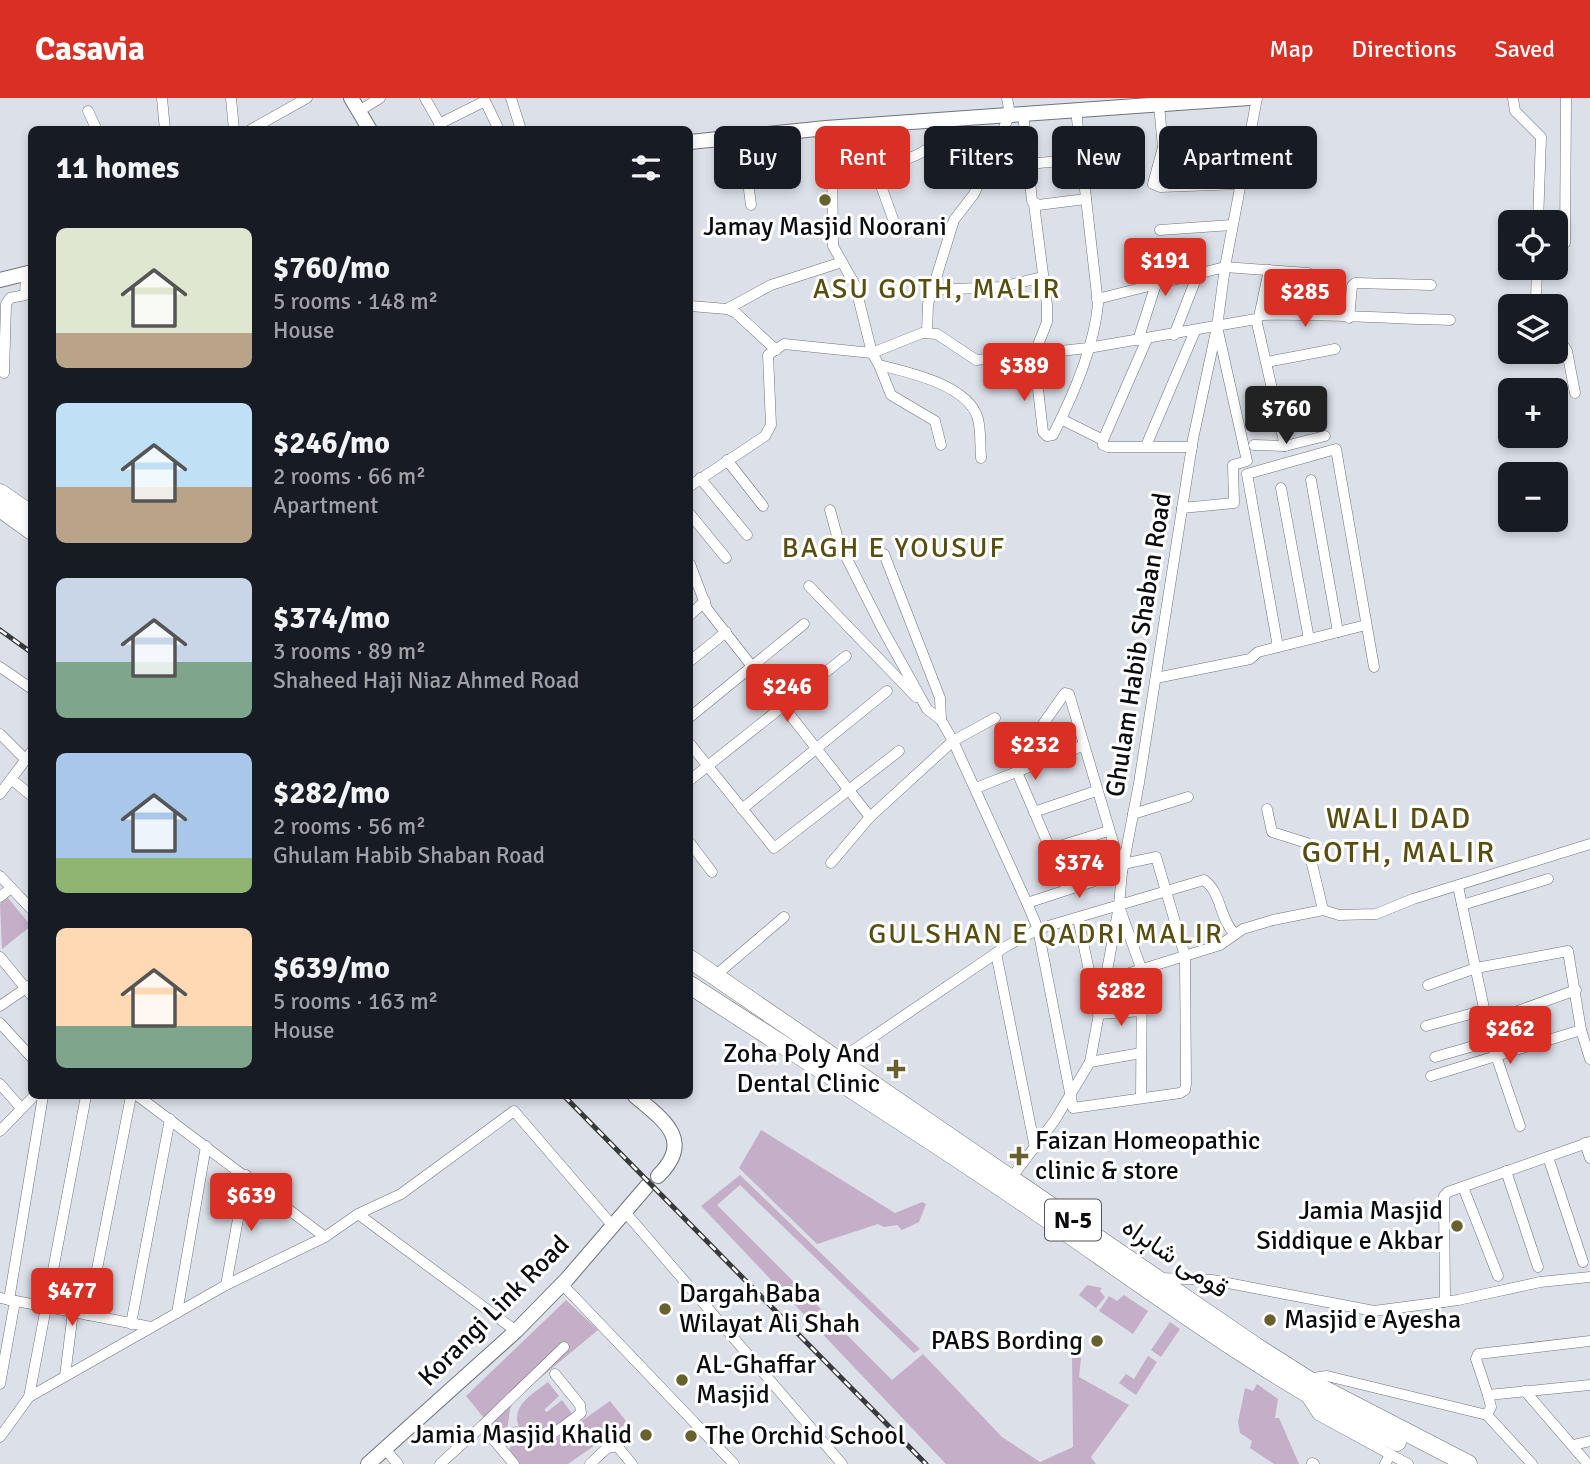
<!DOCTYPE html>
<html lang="en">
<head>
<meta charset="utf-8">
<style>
	body { margin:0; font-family:Signika,Vazirmatn,sans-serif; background:#20242c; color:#f1f3f6; height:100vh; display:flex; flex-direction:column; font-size:26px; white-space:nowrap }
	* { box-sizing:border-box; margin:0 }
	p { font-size:23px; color:#9ea1a6 }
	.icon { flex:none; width:38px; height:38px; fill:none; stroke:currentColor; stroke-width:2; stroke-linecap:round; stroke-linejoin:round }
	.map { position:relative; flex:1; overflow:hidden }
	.details { position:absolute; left:28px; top:28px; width:665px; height:973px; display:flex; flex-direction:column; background:#171b24; border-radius:10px; box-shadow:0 4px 10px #0003 }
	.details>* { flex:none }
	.hud { position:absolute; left:714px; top:28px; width:665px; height:63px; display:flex; gap:14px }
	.tools { position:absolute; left:1498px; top:112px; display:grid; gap:14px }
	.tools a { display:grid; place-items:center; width:70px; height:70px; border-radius:10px; background:#171b24; box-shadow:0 4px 10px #0003; font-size:35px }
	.price { position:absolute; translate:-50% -60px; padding:0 16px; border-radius:7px; background:#d93025; color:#fff; font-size:23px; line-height:46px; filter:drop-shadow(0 2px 4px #0008) }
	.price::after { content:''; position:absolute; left:50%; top:42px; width:21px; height:16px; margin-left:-10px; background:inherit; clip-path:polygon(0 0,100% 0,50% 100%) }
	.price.selected { background:#222; color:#fff }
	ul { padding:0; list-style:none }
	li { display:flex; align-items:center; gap:21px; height:175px; padding:0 28px }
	li span { display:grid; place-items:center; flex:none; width:196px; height:140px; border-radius:10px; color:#555 }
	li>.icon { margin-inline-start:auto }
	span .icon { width:84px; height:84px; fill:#fffc; stroke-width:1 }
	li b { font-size:30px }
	h2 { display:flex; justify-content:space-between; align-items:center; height:84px; padding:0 28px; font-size:30px }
	.chip { padding:0 24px; border-radius:10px; background:#171b24; box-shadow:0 4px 10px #0003; font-size:24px; line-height:63px }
	.chip.selected { background:#d93025; color:#fff }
	header { display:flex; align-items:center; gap:42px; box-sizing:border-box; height:98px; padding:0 35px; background:#d93025; color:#fff }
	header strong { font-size:33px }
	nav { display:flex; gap:38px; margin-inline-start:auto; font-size:24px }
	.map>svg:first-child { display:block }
	.green { fill:#c5aec7 }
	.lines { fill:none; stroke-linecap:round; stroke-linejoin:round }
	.street-casing { stroke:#6f747b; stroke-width:11 }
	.secondary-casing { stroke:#6f747b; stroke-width:16 }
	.primary-casing { stroke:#6f747b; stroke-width:16 }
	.highway-casing { stroke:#6f747b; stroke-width:19 }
	.street { stroke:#fff; stroke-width:10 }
	.secondary { stroke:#fff; stroke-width:14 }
	.primary { stroke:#fff; stroke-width:14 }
	.highway { stroke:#fff; stroke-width:18 }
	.rail-casing { stroke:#37393d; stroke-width:5 }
	.rail { stroke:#fff; stroke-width:2.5; stroke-dasharray:8; stroke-linecap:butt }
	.poi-dot { fill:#69612d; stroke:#fff; stroke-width:2.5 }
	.labels { text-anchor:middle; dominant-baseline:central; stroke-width:6; stroke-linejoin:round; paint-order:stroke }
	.shield { fill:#fff; stroke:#545557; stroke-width:2 }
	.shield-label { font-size:24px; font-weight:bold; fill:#0b0c0f }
	.poi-label { font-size:26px; fill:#0b0c0f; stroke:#fff; text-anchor:start }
	.street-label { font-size:26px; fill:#0b0c0f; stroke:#fff }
	.neighbourhood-label { font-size:28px; letter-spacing:2px; fill:#584e10; stroke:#fff }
	.quarter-label { font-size:30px; letter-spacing:2px; fill:#584e10; stroke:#fff }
</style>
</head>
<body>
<header>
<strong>Casavia</strong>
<nav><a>Map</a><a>Directions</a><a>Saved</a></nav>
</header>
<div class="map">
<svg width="1590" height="1366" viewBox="0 0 1590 1366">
	<rect width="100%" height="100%" fill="#dce1e9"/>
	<g class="green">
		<path d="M 8,800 L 31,828 L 2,851 L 0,806 Z"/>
		<path d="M 761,1032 L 895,1115 L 922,1104 L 926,1106 L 919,1124 L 902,1132 L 897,1127 L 884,1129 L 878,1126 L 817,1146 L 739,1070 Z"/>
		<path d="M 740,1077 L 920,1251 L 914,1255 L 740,1087 L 717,1107 L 892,1282 L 923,1256 L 1002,1339 L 1040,1364 L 1073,1349 L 1072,1256 L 1081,1260 L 1079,1279 L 1129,1307 L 1091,1359 L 1096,1366 L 946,1366 L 701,1108 Z"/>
		<path d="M 1087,1187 L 1102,1190 L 1100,1193 L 1105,1199 L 1096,1210 L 1079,1197 Z"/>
		<path d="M 1124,1197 L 1148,1213 L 1133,1236 L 1099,1213 L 1109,1198 L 1117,1203 Z"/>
		<path d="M 566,1202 L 598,1232 L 515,1301 L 510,1311 L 506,1340 L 502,1342 L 466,1298 Z"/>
		<path d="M 1170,1224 L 1180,1231 L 1161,1259 L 1151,1252 Z"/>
		<path d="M 1148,1258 L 1157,1264 L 1136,1297 L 1119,1285 L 1126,1276 L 1134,1281 Z"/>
		<path d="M 548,1284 L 559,1298 L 544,1312 L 547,1314 L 562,1302 L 573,1317 L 538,1340 L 520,1331 C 509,1308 532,1297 548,1284 Z"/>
		<path d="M 1257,1286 L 1278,1301 L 1275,1320 L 1279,1320 L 1299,1366 L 1274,1366 L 1250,1350 L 1252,1343 L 1240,1335 L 1238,1324 L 1245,1290 L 1253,1293 Z"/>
		<path d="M 610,1303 L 626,1323 L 624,1327 L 568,1366 L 519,1366 L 509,1351 L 514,1345 L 534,1349 L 550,1345 Z"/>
	</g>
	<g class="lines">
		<g class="street-casing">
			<g id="street">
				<path d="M 162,0 L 165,32"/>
				<path d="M 231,0 L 234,32"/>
				<path d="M 425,0 L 442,30"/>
				<path d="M 511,0 L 521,32"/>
				<path d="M 1513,0 L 1515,13 L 1541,39 L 1538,124"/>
				<path d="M 1159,7 L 1163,49 L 1153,86 L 1160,89 L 1240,86"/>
				<path d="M 88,13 L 97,32"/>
				<path d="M 359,13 L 380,0"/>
				<path d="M 1023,15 L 1032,103 L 1038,107 L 1086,101"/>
				<path d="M 439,26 L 485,3 L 499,32"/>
				<path d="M 826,30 L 832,54 L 833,148 L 855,187 L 872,255 L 879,267 C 908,274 969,287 978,321 C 981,333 980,347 981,360"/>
				<path d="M 250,32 L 307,0"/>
				<path d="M 742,38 L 751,107"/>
				<path d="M 1163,49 L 1248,44"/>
				<path d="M 1028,66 L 1081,61"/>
				<path d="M 875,71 L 893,121"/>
				<path d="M 833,72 C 861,72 916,66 935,44 L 935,21"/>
				<path d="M 1034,106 L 1047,207 L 1047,224 L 1034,257 L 1043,334 L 1047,338 L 1053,337 C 1073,298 1094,250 1098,206 L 1076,12"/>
				<path d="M 1160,132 L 1232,127"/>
				<path d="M 1565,145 L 1566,0"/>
				<path d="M 1537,170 L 1536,202 L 1539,208"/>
				<path d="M 932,192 L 1002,189 L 1042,179"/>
				<path d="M 1097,201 L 1225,169 L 1308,175"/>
				<path d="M 690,208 L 727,211 L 736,215 L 776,252"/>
				<path d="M 727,211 L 771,187 L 842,164"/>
				<path d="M 1262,217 C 1324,215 1387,221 1450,222"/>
				<path d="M 1259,219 L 1269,172"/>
				<path d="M 1349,220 L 1352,188 L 1355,185 L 1431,187"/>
				<path d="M 927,235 L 928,206 L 954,122 L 974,96 L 994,52 L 1010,16 L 1007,0"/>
				<path d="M 1556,235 L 1567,253 L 1575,295"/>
				<path d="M 1174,237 L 1194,186"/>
				<path d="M 1138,242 L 1156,186"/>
				<path d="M 1267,264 L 1335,251"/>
				<path d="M 879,267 L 891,297 L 935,323 L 941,347"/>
				<path d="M 4,275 L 6,206 L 10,200 L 25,197 L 26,176"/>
				<path d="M 1061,321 L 1103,342 L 1103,347 L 1108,349 L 1192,349"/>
				<path d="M 1103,342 L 1147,241"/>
				<path d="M 1254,347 L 1285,348 L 1325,338"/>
				<path d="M 1146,348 L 1195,233"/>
				<path d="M 727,362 L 763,408"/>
				<path d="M 700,380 L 747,437"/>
				<path d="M 1311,382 L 1338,534"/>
				<path d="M 690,388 L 765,338 L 771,327 L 768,257 L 784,246 L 872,255 L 922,235 L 937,236 L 976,262 L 1088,250 L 1256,221 L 1285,348"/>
				<path d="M 1281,390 L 1309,541"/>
				<path d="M 1182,410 L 1234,405 L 1233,367 L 1247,363 L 1218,233"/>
				<path d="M 830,412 L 839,445 L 882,530 L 927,611 L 941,622 L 953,643 L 1027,805 L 1038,831 L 1073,1010 L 1180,995 L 1185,992 L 1186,986 L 1185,858 L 1156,759 L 1123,766"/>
				<path d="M 690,416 L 726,460"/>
				<path d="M 884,456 L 940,600 L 941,622"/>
				<path d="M 690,466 L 707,511 L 870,719"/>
				<path d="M 809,488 L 916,599"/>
				<path d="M 690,517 L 705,503"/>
				<path d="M 1278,549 L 1247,376 L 1336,351 L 1374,569"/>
				<path d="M 690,563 L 726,534"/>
				<path d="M 0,569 L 32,591"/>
				<path d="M 1156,580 L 1250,561 L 1258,554 L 1366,527"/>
				<path d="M 690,619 L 804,526"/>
				<path d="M 0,636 L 25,661"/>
				<path d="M 690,646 L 774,750 L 899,653"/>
				<path d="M 1017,674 L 1067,790"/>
				<path d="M 11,681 L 32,698"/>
				<path d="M 690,682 L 846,558"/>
				<path d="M 976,690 L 1082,648"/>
				<path d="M 0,696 L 32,653"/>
				<path d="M 742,711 L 887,593"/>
				<path d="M 1267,711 L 1272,734 L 1307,745 L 1323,812"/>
				<path d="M 1034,714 L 1096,693"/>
				<path d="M 1133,716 L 1188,699"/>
				<path d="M 690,745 L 712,774"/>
				<path d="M 1050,751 L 1108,733"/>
				<path d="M 831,765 L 870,719 L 953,643 L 995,620"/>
				<path d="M 0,778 L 32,812"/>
				<path d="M 1458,788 L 1491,943 L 1520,1028"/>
				<path d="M 0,799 L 11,790"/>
				<path d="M 1027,805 L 1122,774 L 1069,596 L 1065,595 L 1041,629"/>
				<path d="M 1462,807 L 1548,781"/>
				<path d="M 1119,808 L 1142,873 L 1141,999"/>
				<path d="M 1078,820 L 1098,916 L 1142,913"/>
				<path d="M 996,855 L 1035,1050"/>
				<path d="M 0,859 L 32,898"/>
				<path d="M 716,877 L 784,819"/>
				<path d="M 1104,883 L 1220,847 L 1243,831 L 1273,822 L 1323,812 L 1339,817 L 1376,816 L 1413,801 L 1590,746"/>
				<path d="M 1428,887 L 1476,870 L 1568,853 L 1581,932 L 1590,961"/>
				<path d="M 0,908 L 32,886"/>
				<path d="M 1487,924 L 1576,892"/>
				<path d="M 0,925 L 32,960"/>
				<path d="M 1426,928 L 1485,912"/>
				<path d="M 1435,959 L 1491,943"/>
				<path d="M 839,962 L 1005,849 L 1038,831 L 1204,782 C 1222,795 1219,820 1234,835"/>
				<path d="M 1090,964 L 1141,955"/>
				<path d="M 1431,978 L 1581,932"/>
				<path d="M 0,986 L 21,1010"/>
				<path d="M 138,998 L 325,1139"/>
				<path d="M 0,1033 L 34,998"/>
				<path d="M 1585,1045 L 1590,1060"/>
				<path d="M 1548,1059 L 1583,1164"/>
				<path d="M 1506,1073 L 1538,1169"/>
				<path d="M 1012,1079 L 1055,1022 L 1090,964 L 1119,808 L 1122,774 L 1139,685 L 1193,341 L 1217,229 L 1225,169 L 1257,0"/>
				<path d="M 1463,1089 L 1498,1178"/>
				<path d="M 625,1114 L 842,1366"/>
				<path d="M 358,1116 L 516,1233"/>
				<path d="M 1160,1180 L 1212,1182 L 1374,1213 L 1458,1202 L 1540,1184 L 1590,1179"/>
				<path d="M 562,1186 L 734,1366"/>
				<path d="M 226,1187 L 246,1077"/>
				<path d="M 0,1200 L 151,1229"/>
				<path d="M 9,1202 L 43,998"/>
				<path d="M 1445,1204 L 1444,1098 L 1448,1094 L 1590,1044"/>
				<path d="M 177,1215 L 206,1048"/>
				<path d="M 88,1217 L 131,998"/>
				<path d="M 131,1226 L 170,1021"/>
				<path d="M 65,1278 L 73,1214"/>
				<path d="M 1307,1281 L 1327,1278 L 1487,1317 L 1532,1366"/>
				<path d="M 0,1286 L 15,1203"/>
				<path d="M 1525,1293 L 1588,1366"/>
				<path d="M 1305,1297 L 1318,1317 L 1408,1366"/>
				<path d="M 1488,1297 L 1476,1261 L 1478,1256 L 1590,1243"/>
				<path d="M 29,1299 L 86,998"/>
				<path d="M 1487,1317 L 1491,1309 L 1488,1297 L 1590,1287"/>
				<path d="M 482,1328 L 564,1249"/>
				<path d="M 0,1339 L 29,1299 L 226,1187 L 325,1139 L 358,1116 L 401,1096 L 514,1013 L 612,1127"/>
				<path d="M 491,1340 L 516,1334 C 541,1351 561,1330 581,1315 L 580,1307 L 555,1276"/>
				<path d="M 1573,1347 L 1590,1343"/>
				<path d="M 385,1351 L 398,1366"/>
				<path d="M 1312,1365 L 1314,1366"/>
				<path d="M 440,1366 L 482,1328 L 514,1366"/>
				<path d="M 590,1366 L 607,1350 L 617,1348 L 632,1366"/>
				<path d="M 1385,1366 L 1390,1357"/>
			</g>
		</g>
		<g class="secondary-casing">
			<g id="secondary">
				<path d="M 351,0 L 370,32"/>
				<path d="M 635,998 C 665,1023 694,1043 658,1078"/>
				<path d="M 368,1366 L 516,1233 L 567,1181 L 647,1088"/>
			</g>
		</g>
		<g class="primary-casing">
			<g id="primary">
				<path d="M 690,44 L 826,30 L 1249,0"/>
				<path d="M 0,182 L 32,174"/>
			</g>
		</g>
		<g class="highway-casing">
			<g id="highway">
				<path d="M 0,395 L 32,417"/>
				<path d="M 0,410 L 32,433"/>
				<path d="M 690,861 L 1255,1248 L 1321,1290 L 1468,1366"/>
				<path d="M 690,887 C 802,960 916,1031 1027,1107 C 1148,1190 1265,1279 1397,1344"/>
			</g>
		</g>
		<use href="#street" class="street"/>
		<use href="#secondary" class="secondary"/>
		<use href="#primary" class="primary"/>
		<use href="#highway" class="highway"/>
		<g class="rail-casing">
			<g id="rail">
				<path d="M 0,532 L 32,555"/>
				<path d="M 564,998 L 926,1366"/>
			</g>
		</g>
		<use href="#rail" class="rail"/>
	</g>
	<g class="poi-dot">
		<circle cx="825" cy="102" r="7"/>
		<path d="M892.5 960.5h7v7h7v7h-7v7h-7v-7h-7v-7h7z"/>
		<path d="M1015.5 1047.5h7v7h7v7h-7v7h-7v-7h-7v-7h7z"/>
		<circle cx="1457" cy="1128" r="7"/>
		<circle cx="665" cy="1211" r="7"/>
		<circle cx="1270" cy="1222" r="7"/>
		<circle cx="1097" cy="1243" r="7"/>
		<circle cx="682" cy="1282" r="7"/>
		<circle cx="646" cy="1337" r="7"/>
		<circle cx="691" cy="1338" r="7"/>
	</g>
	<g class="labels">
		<rect class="shield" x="1045" y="1101.5" width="56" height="41" rx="5"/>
		<g class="shield-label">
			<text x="1073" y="1122">N-5</text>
		</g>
		<g class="poi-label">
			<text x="825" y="129" text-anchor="middle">Jamay Masjid Noorani</text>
			<text x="880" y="956" text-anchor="end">Zoha Poly And<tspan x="880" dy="30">Dental Clinic</tspan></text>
			<text x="1035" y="1043">Faizan Homeopathic<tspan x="1035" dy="30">clinic &amp; store</tspan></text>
			<text x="1443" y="1113" text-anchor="end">Jamia Masjid<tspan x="1443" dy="30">Siddique e Akbar</tspan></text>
			<text x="679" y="1196">Dargah Baba<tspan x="679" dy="30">Wilayat Ali Shah</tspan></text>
			<text x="1284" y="1222">Masjid e Ayesha</text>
			<text x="1083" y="1243" text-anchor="end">PABS Bording</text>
			<text x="696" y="1267">AL-Ghaffar<tspan x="696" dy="30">Masjid</tspan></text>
			<text x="632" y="1337" text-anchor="end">Jamia Masjid Khalid</text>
			<text x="705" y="1338">The Orchid School</text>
		</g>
		<g class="street-label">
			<text transform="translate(1139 547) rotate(-81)">Ghulam Habib Shaban Road</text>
			<text transform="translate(1175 1160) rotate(34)">قومی شاہراہ</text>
			<text transform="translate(494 1213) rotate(-45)">Korangi Link Road</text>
		</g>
		<g class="neighbourhood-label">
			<text x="937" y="191">ASU GOTH, MALIR</text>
			<text x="894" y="450">BAGH E YOUSUF</text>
			<text x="1046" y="836">GULSHAN E QADRI MALIR</text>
		</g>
		<g class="quarter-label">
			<text x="1399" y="720">WALI DAD<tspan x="1399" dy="34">GOTH, MALIR</tspan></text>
		</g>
	</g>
</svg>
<div class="tools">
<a><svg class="icon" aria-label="locate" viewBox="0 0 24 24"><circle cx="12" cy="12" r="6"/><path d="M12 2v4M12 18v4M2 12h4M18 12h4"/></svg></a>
<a><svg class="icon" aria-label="layers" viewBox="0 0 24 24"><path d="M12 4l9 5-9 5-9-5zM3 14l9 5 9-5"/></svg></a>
<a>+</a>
<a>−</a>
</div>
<b class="price" style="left:1165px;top:200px">$191</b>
<b class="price" style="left:1305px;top:231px">$285</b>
<b class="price" style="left:1024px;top:305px">$389</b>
<b class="price selected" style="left:1286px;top:348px">$760</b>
<b class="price" style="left:787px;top:626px">$246</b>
<b class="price" style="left:1035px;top:684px">$232</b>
<b class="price" style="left:1079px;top:802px">$374</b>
<b class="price" style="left:1121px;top:930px">$282</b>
<b class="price" style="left:1510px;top:968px">$262</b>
<b class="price" style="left:251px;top:1135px">$639</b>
<b class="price" style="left:72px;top:1230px">$477</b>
<div class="hud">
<a class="chip">Buy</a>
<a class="chip selected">Rent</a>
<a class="chip">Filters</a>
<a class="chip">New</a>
<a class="chip">Apartment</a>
</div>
<section class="details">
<h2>11 homes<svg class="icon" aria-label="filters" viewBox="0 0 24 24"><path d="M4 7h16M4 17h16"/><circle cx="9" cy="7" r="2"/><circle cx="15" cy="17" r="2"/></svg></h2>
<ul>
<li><span style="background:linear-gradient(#dfe7d0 75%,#b9a48a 0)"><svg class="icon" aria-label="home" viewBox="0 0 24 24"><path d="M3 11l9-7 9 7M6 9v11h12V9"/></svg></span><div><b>$760/mo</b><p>5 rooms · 148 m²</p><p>House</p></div></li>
<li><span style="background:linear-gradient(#bfe0f5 60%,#b9a48a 0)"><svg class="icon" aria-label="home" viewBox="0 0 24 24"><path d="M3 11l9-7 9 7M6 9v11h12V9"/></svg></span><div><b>$246/mo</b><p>2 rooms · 66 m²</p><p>Apartment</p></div></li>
<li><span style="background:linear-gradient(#c9d6e8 60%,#7fa58c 0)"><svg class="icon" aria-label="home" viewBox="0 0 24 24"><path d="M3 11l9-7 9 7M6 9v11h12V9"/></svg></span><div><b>$374/mo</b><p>3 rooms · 89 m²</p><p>Shaheed Haji Niaz Ahmed Road</p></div></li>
<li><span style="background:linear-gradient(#a9c7e8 75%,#8fb573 0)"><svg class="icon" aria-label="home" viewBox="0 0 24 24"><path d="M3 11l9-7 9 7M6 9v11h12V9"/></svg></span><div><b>$282/mo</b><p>2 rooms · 56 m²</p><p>Ghulam Habib Shaban Road</p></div></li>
<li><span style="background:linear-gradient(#ffd9b3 70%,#7fa58c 0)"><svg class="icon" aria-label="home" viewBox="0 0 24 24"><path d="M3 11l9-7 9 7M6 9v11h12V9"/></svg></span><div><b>$639/mo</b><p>5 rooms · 163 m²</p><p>House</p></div></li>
</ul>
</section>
</div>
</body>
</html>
